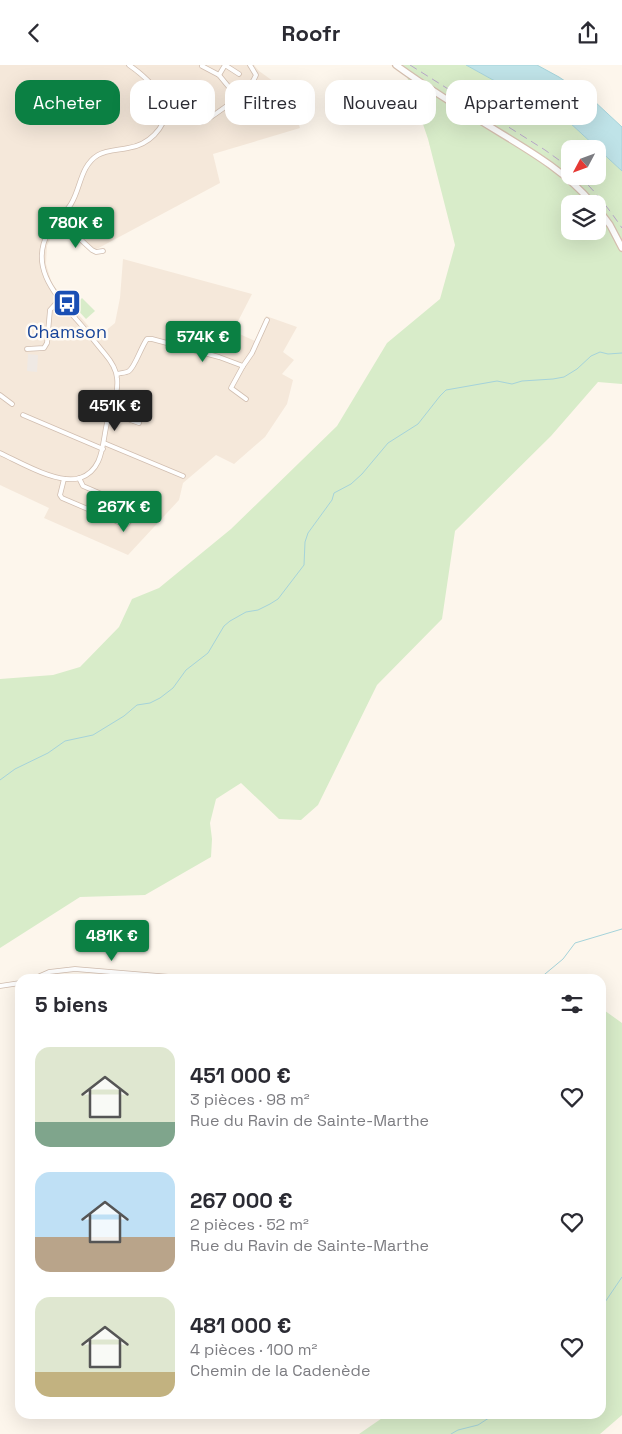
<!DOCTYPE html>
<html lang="fr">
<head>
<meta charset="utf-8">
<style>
	body { margin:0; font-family:"Space Grotesk",sans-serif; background:#f2f2f3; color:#2b2b33; height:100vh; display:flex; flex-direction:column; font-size:19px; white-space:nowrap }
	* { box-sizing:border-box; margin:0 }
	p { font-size:16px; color:#7c7c81 }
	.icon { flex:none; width:28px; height:28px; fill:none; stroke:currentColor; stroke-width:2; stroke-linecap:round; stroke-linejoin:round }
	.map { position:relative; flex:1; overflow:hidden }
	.panel { position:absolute; left:15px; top:909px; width:591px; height:445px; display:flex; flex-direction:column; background:#fff; border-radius:15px; box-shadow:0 5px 20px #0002 }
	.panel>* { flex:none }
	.top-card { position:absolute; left:15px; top:15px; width:592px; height:45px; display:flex; gap:10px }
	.needle { width:32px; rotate:229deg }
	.controls { position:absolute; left:561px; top:75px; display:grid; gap:10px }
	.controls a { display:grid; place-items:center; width:45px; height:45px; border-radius:10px; background:#fff; box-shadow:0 5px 20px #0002; font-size:25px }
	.price { position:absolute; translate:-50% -42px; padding:0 11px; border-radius:5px; background:#0b8043; color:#fff; font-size:16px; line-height:32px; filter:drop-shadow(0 1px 2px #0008) }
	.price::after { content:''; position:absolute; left:50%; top:30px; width:15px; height:11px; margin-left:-8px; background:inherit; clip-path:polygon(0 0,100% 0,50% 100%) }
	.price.current { background:#222; color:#fff }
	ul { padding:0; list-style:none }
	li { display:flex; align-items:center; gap:15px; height:125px; padding:0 20px }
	li span { display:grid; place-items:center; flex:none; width:140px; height:100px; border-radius:15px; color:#555 }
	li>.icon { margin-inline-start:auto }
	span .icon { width:60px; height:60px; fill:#fffc; stroke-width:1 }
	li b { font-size:21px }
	h2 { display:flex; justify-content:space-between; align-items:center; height:60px; padding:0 20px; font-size:21px }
	.pill { padding:0 18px; border-radius:15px; background:#fff; box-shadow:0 5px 20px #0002; font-size:18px; line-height:45px }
	.pill.current { background:#0b8043; color:#fff }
	header { display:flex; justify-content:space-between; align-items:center; height:65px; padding:0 20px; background:#fff; font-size:22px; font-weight:800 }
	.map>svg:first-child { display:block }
	.residential { fill:#f5e8da }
	.industrial { fill:#efe9e4 }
	.green { fill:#d8ecc9; fill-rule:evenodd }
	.water { fill:#bfe3e8; stroke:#a5d3da }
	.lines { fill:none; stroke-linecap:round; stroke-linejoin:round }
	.stream { stroke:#a5d3da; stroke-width:1 }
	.street-casing { stroke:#d1beb0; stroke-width:5.5 }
	.secondary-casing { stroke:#d6c0b0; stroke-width:8 }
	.street { stroke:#fff; stroke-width:4 }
	.secondary { stroke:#fff; stroke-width:5.5 }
	.rail { stroke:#b9a8c9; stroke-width:1; stroke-dasharray:8 5; stroke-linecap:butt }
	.labels { text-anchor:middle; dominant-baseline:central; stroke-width:5; stroke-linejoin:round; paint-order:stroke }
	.transit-label { font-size:18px; fill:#164399; stroke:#fffaf3 }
</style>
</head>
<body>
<header><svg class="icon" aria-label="back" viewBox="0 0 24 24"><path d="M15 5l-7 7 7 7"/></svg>Roofr<svg class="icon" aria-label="share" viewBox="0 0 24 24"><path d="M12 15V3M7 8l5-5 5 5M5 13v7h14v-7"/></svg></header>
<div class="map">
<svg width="622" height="1369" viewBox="0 0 622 1369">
	<rect width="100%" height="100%" fill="#fdf6ec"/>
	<path class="residential" d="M 0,0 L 254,0 L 259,6 L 277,19 L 294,46 L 300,63 L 213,89 L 220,118 L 93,186 L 55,163 L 47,181 L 46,199 L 52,219 L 98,272 L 115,258 L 120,233 L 123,194 L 252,229 L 233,266 L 255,276 L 266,251 L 297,262 L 283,287 L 294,295 L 282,309 L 293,315 L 287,339 L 265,372 L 234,399 L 216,390 L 183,418 L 179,435 L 128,490 L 44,453 L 49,443 L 0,420 Z"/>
	<path class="industrial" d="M 28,289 L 38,290 L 37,307 L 27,306 Z"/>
	<g class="green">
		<path d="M 403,0 L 466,0 L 569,57 L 622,106 L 622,319 L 598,317 L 551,371 L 455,466 L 442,554 L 377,620 L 318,740 L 301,755 L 279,754 L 241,718 L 216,734 L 210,758 L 212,774 L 211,792 L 145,830 L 80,832 L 0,883 L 0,614 L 53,610 L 80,602 L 119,562 L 132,534 L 159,523 L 231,464 L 337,361 L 387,278 L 440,234 L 455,180 L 428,74 ZM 570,84 L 598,84 L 598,111 L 570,111 ZM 570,139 L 598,139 L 598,166 L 570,166 Z"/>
		<path d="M 82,233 L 95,246 L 86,254 L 74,241 Z"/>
		<path d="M 601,943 L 622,958 L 622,1350 L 600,1369 L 359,1369 L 388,1349 L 601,1349 Z"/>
	</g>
	<path class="water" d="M 466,0 L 537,0 L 559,12 L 593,35 L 622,62 L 622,106 L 569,57 Z"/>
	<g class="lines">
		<g class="stream">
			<path d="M 0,715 L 15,704 L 48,688 L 65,676 L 93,670 L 124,651 L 137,640 L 150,638 L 160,633 L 173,623 L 186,605 L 208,588 L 224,561 L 230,556 L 246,547 L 258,545 L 270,539 L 278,534 L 304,500 L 305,477 L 308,468 L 332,435 L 334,428 L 351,419 L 362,409 L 388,378 L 418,359 L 440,331 L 446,325 L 497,316 L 512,319 L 522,316 L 553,314 L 564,312 L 577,304 L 591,291 L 600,287 L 608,289 L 622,288"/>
			<path d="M 539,914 L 563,894 L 575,878 L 622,864"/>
			<path d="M 601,1243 L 622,1212"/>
			<path d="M 451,1369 L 458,1365 L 478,1360 L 495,1349"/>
		</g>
		<g class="street-casing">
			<g id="street">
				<path d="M 202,1 L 219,10 L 237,32"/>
				<path d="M 219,10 L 225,0 L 239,9"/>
				<path d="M 168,43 L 202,57 L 207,55 C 223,43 249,28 256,10 L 250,0"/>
				<path d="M 53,160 L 80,174 L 92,185 L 96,187 L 103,186"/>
				<path d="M 27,284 L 44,283 L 47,278 L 50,245 L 59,235"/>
				<path d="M 243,301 L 231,323 L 246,334"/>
				<path d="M 117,309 C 120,308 126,308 129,306 C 135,302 141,282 147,274 L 152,274 L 219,292 L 243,301 L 252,288 L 267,255"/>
				<path d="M 0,330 L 12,339"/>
				<path d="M 111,348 L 139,358"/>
				<path d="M 23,350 L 103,384"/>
				<path d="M 104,378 L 183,411"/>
				<path d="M 0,388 C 20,397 58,420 80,413 C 104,405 102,378 107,358 C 111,342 119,329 117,313 C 116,303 111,296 105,289 C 95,277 86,265 76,254 C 54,228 29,201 49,166 C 55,156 65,149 71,139 C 81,123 80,101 98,90 C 106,85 118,85 128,83 C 149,80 164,64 168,43 C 159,25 145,11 129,0"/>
				<path d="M 64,414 L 60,430 L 62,433 L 123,459 L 127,459 C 131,455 135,449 134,443 L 83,421 L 79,413"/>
				<path d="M 33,914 L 49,907 L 75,904 L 195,914"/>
				<path d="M 0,921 L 20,918"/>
			</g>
		</g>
		<g class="secondary-casing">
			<g id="secondary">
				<path d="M 396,0 C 430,25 466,47 502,69 C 535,89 568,109 593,139"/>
				<path d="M 598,144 L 610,160 L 622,183"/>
			</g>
		</g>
		<use href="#street" class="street"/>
		<use href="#secondary" class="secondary"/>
		<g class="rail">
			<path d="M 410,0 L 545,85 L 570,103"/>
			<path d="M 579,111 C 596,127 609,144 622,163"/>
		</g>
	</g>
	<defs>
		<g id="bus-square" transform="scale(1.4375)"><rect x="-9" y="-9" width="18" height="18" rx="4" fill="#1a4fb4" stroke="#fffaf3"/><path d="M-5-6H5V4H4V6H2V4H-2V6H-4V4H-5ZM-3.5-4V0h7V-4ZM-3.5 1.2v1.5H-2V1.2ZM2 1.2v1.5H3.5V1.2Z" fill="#fff"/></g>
	</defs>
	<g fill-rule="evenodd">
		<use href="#bus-square" x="67" y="238"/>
	</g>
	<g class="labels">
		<g class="transit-label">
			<text x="67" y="266">Chamson</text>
		</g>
	</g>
</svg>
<div class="controls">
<a><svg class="needle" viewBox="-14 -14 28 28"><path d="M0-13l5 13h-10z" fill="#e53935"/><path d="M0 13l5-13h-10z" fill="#7c7c81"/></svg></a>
<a><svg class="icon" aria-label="layers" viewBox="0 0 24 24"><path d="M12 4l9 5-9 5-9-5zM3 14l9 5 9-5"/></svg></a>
</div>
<b class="price" style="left:76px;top:184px">780K €</b>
<b class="price" style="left:203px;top:298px">574K €</b>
<b class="price current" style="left:115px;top:367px">451K €</b>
<b class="price" style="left:124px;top:468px">267K €</b>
<b class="price" style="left:112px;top:897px">481K €</b>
<div class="top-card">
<a class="pill current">Acheter</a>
<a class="pill">Louer</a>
<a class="pill">Filtres</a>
<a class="pill">Nouveau</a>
<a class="pill">Appartement</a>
</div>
<section class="panel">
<h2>5 biens<svg class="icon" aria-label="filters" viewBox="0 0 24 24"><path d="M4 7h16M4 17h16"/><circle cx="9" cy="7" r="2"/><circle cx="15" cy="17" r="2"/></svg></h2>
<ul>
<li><span style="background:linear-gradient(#dfe7d0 75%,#7fa58c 0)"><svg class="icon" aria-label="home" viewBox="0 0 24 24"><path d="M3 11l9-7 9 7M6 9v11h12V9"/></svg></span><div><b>451 000 €</b><p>3 pièces · 98 m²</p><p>Rue du Ravin de Sainte-Marthe</p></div><svg class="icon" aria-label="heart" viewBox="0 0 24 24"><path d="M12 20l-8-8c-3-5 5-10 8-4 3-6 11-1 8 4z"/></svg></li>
<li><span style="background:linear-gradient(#bfe0f5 65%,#b9a48a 0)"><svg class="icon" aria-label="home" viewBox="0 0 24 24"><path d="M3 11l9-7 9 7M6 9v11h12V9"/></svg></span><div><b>267 000 €</b><p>2 pièces · 52 m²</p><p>Rue du Ravin de Sainte-Marthe</p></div><svg class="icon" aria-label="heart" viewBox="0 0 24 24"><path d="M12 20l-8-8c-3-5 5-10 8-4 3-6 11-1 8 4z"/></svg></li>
<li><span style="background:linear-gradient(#dfe7d0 75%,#c2b280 0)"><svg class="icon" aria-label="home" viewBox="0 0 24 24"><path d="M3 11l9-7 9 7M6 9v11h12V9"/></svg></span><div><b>481 000 €</b><p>4 pièces · 100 m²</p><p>Chemin de la Cadenède</p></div><svg class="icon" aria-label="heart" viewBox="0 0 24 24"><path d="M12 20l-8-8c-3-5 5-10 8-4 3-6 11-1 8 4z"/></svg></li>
</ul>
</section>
</div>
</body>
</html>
